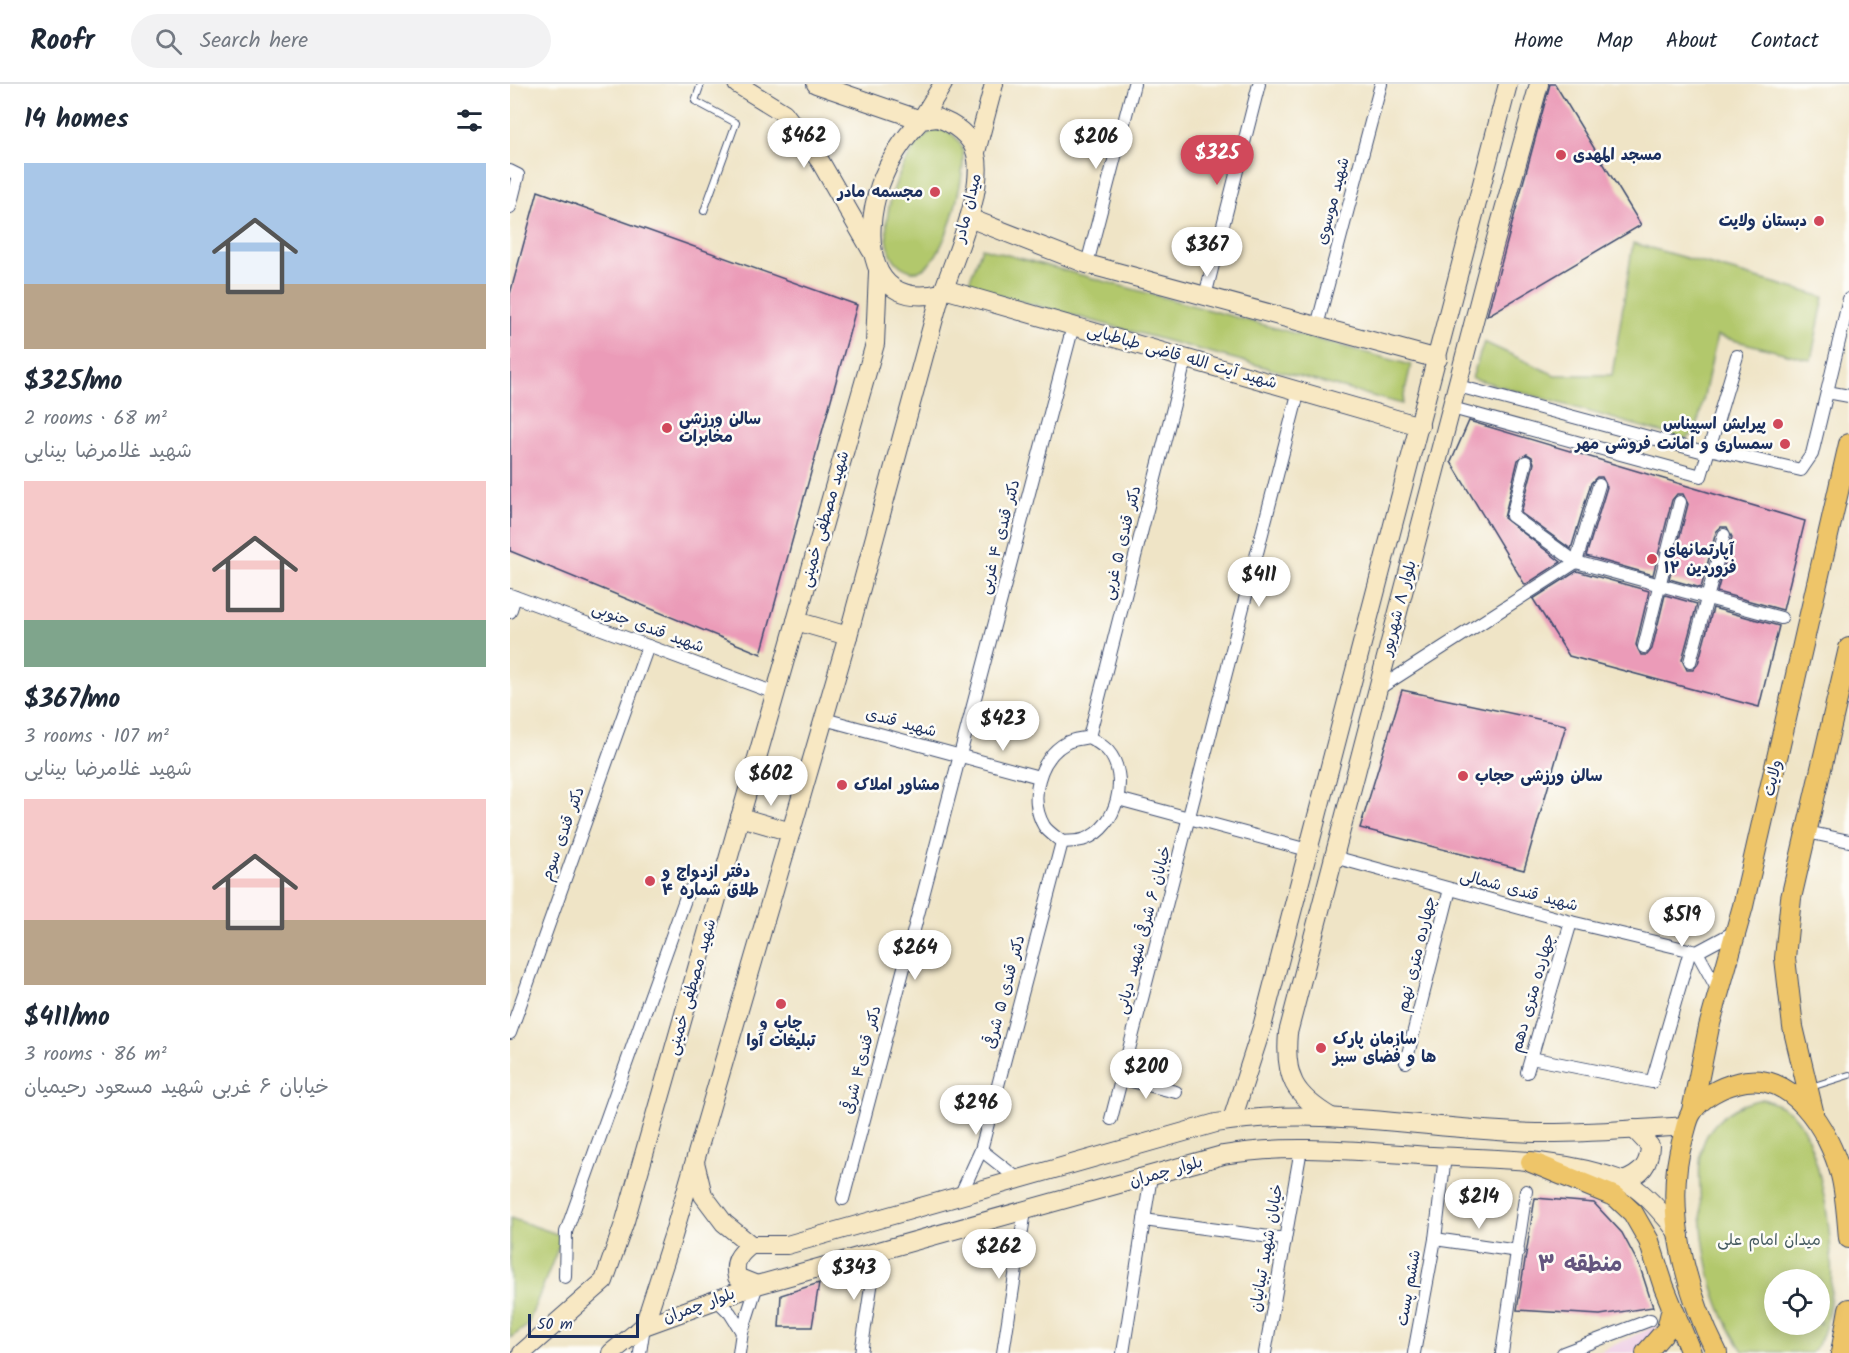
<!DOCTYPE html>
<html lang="en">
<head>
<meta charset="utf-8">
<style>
	body { margin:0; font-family:Kalam,"Playpen Sans Arabic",sans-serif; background:#f2f2f3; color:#1f2937; height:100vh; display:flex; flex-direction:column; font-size:22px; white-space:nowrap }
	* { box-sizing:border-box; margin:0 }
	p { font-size:20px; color:#747a83 }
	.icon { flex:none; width:33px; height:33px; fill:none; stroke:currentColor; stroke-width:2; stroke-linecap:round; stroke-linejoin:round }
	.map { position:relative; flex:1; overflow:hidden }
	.drawer { display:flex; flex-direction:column; background:#fff; width:510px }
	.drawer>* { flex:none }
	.fabs { position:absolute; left:1254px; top:1185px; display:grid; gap:12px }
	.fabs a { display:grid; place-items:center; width:66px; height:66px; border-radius:50%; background:#fff; box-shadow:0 3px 15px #0003; font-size:30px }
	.scale { position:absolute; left:18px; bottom:15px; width:111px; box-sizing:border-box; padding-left:6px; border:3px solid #1b2f5e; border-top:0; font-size:16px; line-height:21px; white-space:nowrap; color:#1b2f5e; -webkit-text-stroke:4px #fdfcf7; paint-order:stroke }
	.price { position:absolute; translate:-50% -51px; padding:0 14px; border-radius:21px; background:#fff; color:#222; font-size:20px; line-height:39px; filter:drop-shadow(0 2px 3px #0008) }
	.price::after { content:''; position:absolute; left:50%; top:36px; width:18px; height:14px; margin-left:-9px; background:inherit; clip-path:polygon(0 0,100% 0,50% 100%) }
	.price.selected { background:#d1495b; color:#fff }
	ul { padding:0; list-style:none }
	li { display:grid; align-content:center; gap:12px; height:318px; padding:0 24px }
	li span { display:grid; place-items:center; height:186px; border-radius:0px; color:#555 }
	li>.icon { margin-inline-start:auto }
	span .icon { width:108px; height:108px; fill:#fffc; stroke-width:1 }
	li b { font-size:26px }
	h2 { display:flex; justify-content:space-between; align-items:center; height:72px; padding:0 24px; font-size:26px }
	header { display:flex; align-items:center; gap:36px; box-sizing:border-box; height:84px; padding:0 30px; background:#fff; border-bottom:2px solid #e0e1e3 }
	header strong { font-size:28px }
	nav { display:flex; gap:33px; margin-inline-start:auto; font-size:21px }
	.search { width:420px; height:54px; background:#f2f2f3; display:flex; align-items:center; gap:15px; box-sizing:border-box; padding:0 21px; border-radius:33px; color:#747a83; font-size:22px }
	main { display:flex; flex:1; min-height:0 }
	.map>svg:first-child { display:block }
	.built { fill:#efd0e6 }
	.green { fill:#b2c86c; stroke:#667c65; stroke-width:1.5; fill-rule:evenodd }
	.building { fill:#eb9bb8 }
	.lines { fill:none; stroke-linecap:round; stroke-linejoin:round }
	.lane-casing { stroke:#3b4a6e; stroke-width:8 }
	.street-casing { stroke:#3b4a6e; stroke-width:14 }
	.secondary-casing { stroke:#3b4a6e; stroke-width:20 }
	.primary-casing { stroke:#3b4a6e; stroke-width:22 }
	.lane { stroke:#fff; stroke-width:6 }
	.street { stroke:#fff; stroke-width:12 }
	.secondary { stroke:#f8e8c3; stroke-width:18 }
	.primary { stroke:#eec569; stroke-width:20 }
	.poi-dot { fill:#d1495b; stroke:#fdfcf7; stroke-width:2 }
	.labels { text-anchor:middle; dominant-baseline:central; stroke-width:5; stroke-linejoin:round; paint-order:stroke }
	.poi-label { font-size:16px; font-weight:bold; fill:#1b2f5e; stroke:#fdfcf7; text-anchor:start }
	.street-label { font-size:16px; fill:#1b2f5e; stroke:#fdfcf7 }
	.park-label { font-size:16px; fill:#485d62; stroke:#fdfcf7 }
	.district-label { font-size:22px; font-weight:bold; fill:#64557e; stroke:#fdfcf7 }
</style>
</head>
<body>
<header>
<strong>Roofr</strong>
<div class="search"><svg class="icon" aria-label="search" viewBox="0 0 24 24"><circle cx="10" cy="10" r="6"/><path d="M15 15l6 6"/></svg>Search here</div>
<nav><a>Home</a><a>Map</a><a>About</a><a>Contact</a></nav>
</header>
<main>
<section class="drawer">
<h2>14 homes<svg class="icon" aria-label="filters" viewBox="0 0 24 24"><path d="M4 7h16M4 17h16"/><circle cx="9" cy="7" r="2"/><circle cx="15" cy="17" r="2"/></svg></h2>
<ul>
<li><span style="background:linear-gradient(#a9c7e8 65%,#b9a48a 0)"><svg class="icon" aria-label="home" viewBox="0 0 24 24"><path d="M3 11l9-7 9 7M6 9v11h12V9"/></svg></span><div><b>$325/mo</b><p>2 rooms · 68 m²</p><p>شهید غلامرضا بینایی</p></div></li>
<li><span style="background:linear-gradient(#f6c9c9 75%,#7fa58c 0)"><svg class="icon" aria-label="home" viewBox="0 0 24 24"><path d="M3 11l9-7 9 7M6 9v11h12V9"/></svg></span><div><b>$367/mo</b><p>3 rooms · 107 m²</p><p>شهید غلامرضا بینایی</p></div></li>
<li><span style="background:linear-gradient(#f6c9c9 65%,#b9a48a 0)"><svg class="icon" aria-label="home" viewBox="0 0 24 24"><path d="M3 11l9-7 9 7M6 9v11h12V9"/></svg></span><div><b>$411/mo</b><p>3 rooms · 86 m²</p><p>خیابان ۶ غربی شهید مسعود رحیمیان</p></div></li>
</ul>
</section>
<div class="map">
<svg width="1339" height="1269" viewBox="0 0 1339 1269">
	<rect width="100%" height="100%" fill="#fdfcf7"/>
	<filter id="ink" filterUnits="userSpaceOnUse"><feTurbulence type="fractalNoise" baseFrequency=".0167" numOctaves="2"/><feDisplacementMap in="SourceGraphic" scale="12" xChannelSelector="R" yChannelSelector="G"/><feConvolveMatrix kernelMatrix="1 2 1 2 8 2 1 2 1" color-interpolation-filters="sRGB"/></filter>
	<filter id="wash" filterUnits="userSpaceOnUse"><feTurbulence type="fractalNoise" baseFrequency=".008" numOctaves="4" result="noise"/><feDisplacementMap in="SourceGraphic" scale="24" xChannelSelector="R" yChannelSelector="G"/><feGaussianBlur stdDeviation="1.35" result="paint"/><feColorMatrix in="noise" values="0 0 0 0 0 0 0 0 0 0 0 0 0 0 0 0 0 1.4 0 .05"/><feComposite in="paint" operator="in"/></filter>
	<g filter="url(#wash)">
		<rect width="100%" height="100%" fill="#efe4c6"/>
		<path class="built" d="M 1147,1241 L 1157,1269 L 1087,1269 Z"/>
		<g class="green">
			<path d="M 425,45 C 438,44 452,55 453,69 C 456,92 433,194 402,187 C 350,175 388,62 425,45 Z"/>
			<path d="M 1123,159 L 1314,213 L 1301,276 L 1207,252 L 1186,349 L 1174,355 L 962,294 L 974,258 L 1045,291 L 1102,291 Z"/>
			<path d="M 472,164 L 901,281 L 892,320 L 457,203 Z"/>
			<path d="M 1253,1015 C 1267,1020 1279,1024 1288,1036 C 1318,1078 1339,1234 1301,1269 L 1233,1267 C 1200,1219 1191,1163 1190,1106 C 1189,1092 1189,1078 1192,1064 C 1199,1037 1227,1019 1253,1015 ZM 1264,1196 L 1310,1196 L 1310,1240 L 1264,1240 Z"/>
			<path d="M 0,1134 L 53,1152 L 17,1242 L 0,1254 Z"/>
		</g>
		<g id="blocks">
			<g class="building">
				<path d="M 1040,0 L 1045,0 L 1131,141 L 977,232 Z"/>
				<path d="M 28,107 L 347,221 L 251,570 L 0,467 L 0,210 Z"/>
				<path d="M 959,337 L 1295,437 L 1273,526 L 1207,508 L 1222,453 L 1217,443 L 1211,443 L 1206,448 L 1191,504 L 1159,495 L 1178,420 L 1173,410 L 1167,410 L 1162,416 L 1143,491 L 1076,472 L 1097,403 L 1092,393 L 1087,393 L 1081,399 L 1061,465 L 1011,429 L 1024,379 L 1022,373 L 1017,370 L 1008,376 L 994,434 L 1051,478 L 1015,501 L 941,378 Z"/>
				<path d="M 1067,487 L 1139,507 L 1126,561 L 1131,571 L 1137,571 L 1142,565 L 1155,511 L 1187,520 L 1172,576 L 1177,586 L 1183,586 L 1188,580 L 1203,524 L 1269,542 L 1249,623 L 1059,572 L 1023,515 Z"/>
				<path d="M 892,606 L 1056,641 L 1014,786 L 850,744 Z"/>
				<path d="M 1025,1114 L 1084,1119 L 1112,1149 L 1130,1183 L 1143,1223 L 1090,1231 L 1007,1226 Z"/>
				<path d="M 309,1199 L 302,1243 L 269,1243 L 271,1211 Z"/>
			</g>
		</g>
	</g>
	<g filter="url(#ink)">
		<use href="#blocks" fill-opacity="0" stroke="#3b4a6e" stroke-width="1.5"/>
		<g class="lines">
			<g class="lane-casing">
				<g id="lane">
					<path d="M 191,0 L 185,17 L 226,39 L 194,127"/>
					<path d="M 1301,1003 L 1339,991"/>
				</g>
			</g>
			<g class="street-casing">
				<g id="street">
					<path d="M 0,87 L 8,91 L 0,123"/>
					<path d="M 577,180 L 624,0"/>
					<path d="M 695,212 L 749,0"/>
					<path d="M 807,242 L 871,0"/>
					<path d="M 948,302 L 1198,369"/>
					<path d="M 1317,308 L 1339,215"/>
					<path d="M 942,324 L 1191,392 L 1227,272"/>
					<path d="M 1199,365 L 1291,386 L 1302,370 L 1317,308 L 1339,312"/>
					<path d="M 1016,378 L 1002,432 L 1066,478 L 1271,534"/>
					<path d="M 0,511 L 265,609"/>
					<path d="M 0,528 L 5,513"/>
					<path d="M 1134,563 L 1170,418"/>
					<path d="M 1180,578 L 1214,451"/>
					<path d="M 868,605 L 1066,478 L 1089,401"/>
					<path d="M 314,635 L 529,693"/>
					<path d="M 579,653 L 676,273"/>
					<path d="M 579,653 C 585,657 594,662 598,667 C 620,692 607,744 575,755 C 569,758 559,757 552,758 C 546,753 538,748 534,742 C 518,715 529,674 556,659 C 562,655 572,655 579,653 Z"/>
					<path d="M 608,715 L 798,766"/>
					<path d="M 1297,748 L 1339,757"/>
					<path d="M 824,773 L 1061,838 L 1187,868"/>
					<path d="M 1209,908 L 1187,868 L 1226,847"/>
					<path d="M 0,949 L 138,562"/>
					<path d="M 1021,974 L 1142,998 L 1180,867"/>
					<path d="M 896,978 L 940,805"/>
					<path d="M 1017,988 L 1061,838"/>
					<path d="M 613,995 L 666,1008"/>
					<path d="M 601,1035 L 789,306"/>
					<path d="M 471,1066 L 552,758"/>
					<path d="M 450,1112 L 471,1066 L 508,1095"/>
					<path d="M 333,1115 L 563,242"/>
					<path d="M 634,1136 L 775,1155"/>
					<path d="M 925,1155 L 1008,1167"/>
					<path d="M 55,1193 L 56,1148 L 178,807 L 214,790"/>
					<path d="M 206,1215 L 220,1229 L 232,1248 L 247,1201"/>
					<path d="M 130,1269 L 134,1242"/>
					<path d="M 229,1269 L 232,1248"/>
					<path d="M 351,1269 L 366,1170"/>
					<path d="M 493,1269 L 515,1127"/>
					<path d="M 613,1269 L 641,1092"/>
					<path d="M 755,1269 L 791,1065"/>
					<path d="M 904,1269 L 925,1155 L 935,1072"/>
					<path d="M 992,1269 L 1016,1107"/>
					<path d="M 1053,1269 L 1140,1236"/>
				</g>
			</g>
			<g class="secondary-casing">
				<g id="secondary">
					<path d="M 227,0 L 274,29 L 310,77 L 361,166"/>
					<path d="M 306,0 L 411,36 L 433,0"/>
					<path d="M 427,34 C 443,39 462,52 466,70 C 475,105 446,170 434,205 L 431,209 C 358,226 352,153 370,101 C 379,76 393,55 411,36 Z"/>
					<path d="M 466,68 L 484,0"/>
					<path d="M 459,134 L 577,180 L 928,275"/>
					<path d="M 434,205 L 910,342"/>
					<path d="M 286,537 L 338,552"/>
					<path d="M 230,733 L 281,748"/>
					<path d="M 821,1033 C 784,1011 774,993 778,949 L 977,187 L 1029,0"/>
					<path d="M 722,1036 L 752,943 L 998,0"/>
					<path d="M 185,1078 L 193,1111 L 214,1139 L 241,1161 L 277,1161 L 706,1039 C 815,1021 917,1046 1026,1049 C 1075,1050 1128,1045 1177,1042"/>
					<path d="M 1114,1097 C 1132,1089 1139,1082 1140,1062 L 1124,1045"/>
					<path d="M 241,1161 C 229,1170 223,1178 227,1193 L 247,1201"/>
					<path d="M 134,1242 L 247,1201 L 713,1071 C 782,1059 853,1068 922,1072 C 985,1075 1052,1074 1111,1096 C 1132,1104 1158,1135 1170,1152"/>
					<path d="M 12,1269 L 94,1197 L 115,1137 L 365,260 L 368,188"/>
					<path d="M 101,1269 L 134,1242 L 163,1152 L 338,552 L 431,209"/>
				</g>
			</g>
			<g class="primary-casing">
				<g id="primary">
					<path d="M 1182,1027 L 1199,943 L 1233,822 L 1339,360"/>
					<path d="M 1303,1027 L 1283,943 L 1275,874 L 1281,814 L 1339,564"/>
					<path d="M 1021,1078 L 1106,1113 L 1123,1129 L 1139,1157 L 1154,1203 L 1181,1269"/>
					<path d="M 1136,1269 L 1157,1245 L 1162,1224"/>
					<path d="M 1207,1269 C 1175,1206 1153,1123 1173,1054 C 1176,1045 1177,1035 1182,1028 C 1191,1013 1211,1003 1227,999 C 1281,983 1319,1046 1331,1091 C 1336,1111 1337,1133 1339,1154"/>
					<path d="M 1331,1269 L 1339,1225"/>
				</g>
			</g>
			<use href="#lane" class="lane"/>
			<use href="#street" class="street"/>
			<use href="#secondary" class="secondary"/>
			<use href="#primary" class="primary"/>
		</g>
	</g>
	<g class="poi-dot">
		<circle cx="1051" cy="71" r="6"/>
		<circle cx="425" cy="108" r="6"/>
		<circle cx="1309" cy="137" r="6"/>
		<circle cx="1268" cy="340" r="6"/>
		<circle cx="157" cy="344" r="6"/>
		<circle cx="1275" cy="360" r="6"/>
		<circle cx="1142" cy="475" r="6"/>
		<circle cx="953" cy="692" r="6"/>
		<circle cx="332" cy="701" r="6"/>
		<circle cx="140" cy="797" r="6"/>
		<circle cx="271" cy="920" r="6"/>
		<circle cx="811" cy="964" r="6"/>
	</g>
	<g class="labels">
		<g class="poi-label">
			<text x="1063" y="71">مسجد المهدی</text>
			<text x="413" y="108" text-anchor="end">مجسمه مادر</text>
			<text x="1297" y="137" text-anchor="end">دبستان ولایت</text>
			<text x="169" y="335">سالن ورزشی<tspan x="169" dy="18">مخابرات</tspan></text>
			<text x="1256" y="340" text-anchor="end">پیرایش اسپیناس</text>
			<text x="1263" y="360" text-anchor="end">سمساری و امانت فروشی مهر</text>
			<text x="1154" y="466">آپارتمانهای<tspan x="1154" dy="18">۱۲ فروردین</tspan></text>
			<text x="965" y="692">سالن ورزشی حجاب</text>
			<text x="344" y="701">مشاور املاک</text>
			<text x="152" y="788">دفتر ازدواج و<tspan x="152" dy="18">طلاق شماره ۴</tspan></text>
			<text x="271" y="939" text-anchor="middle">چاپ و<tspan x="271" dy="18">تبلیغات آوا</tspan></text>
			<text x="823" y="955">سازمان پارک<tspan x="823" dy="18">ها و فضای سبز</tspan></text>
		</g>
		<g class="street-label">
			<text transform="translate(823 117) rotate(-75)">شهید موسوی</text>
			<text transform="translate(458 124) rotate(-76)">میدان مادر</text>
			<text transform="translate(672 273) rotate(16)">شهید آیت الله قاضی طباطبایی</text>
			<text transform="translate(315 435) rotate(-74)">شهید مصطفی خمینی</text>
			<text transform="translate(490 453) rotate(-75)">دکتر قندی ۴ غربی</text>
			<text transform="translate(612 459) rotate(-76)">دکتر قندی ۵ غربی</text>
			<text transform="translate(889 524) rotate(-75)">بلوار ۸ شهریور</text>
			<text transform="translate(138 544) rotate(20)">شهید قندی جنوبی</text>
			<text transform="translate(391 639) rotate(15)">شهید قندی</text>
			<text transform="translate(1263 694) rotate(-77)">ولایت</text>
			<text transform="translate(53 750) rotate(-70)">دکتر قندی سوم</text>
			<text transform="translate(1009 807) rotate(15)">شهید قندی شمالی</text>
			<text transform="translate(634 846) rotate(-75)">خیابان ۶ شرقی شهید دیانی</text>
			<text transform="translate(907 870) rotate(-76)">چهارده متری نهم</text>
			<text transform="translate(182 903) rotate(-74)">شهید مصطفی خمینی</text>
			<text transform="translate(495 908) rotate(-75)">دکتر قندی ۵ شرقی</text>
			<text transform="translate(1023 909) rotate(-74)">چهارده متری دهم</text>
			<text transform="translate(352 976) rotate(-75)">دکتر قندی۴ شرقی</text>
			<text transform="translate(656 1088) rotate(-16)">بلوار چمران</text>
			<text transform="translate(757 1164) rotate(-80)">خیابان شهید تبیانیان</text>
			<text transform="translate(899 1204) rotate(-80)">ششم پست</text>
			<text transform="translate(189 1222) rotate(-20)">بلوار چمران</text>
		</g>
		<g class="park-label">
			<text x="1259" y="1156">میدان امام علی</text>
		</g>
		<g class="district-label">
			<text x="1070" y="1181">منطقه ۳</text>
		</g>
	</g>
</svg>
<div class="fabs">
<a><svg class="icon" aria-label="locate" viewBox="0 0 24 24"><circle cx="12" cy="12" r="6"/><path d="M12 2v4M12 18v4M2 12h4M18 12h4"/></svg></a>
</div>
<div class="scale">50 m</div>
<b class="price" style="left:294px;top:85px">$462</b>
<b class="price" style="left:586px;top:86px">$206</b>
<b class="price selected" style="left:707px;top:102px">$325</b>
<b class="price" style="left:697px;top:194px">$367</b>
<b class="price" style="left:749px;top:524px">$411</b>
<b class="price" style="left:493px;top:668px">$423</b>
<b class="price" style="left:261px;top:723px">$602</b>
<b class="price" style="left:1172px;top:864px">$519</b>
<b class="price" style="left:405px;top:897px">$264</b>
<b class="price" style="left:636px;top:1016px">$200</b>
<b class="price" style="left:466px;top:1052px">$296</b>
<b class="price" style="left:969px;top:1146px">$214</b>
<b class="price" style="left:489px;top:1196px">$262</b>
<b class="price" style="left:344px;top:1217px">$343</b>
</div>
</main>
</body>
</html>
